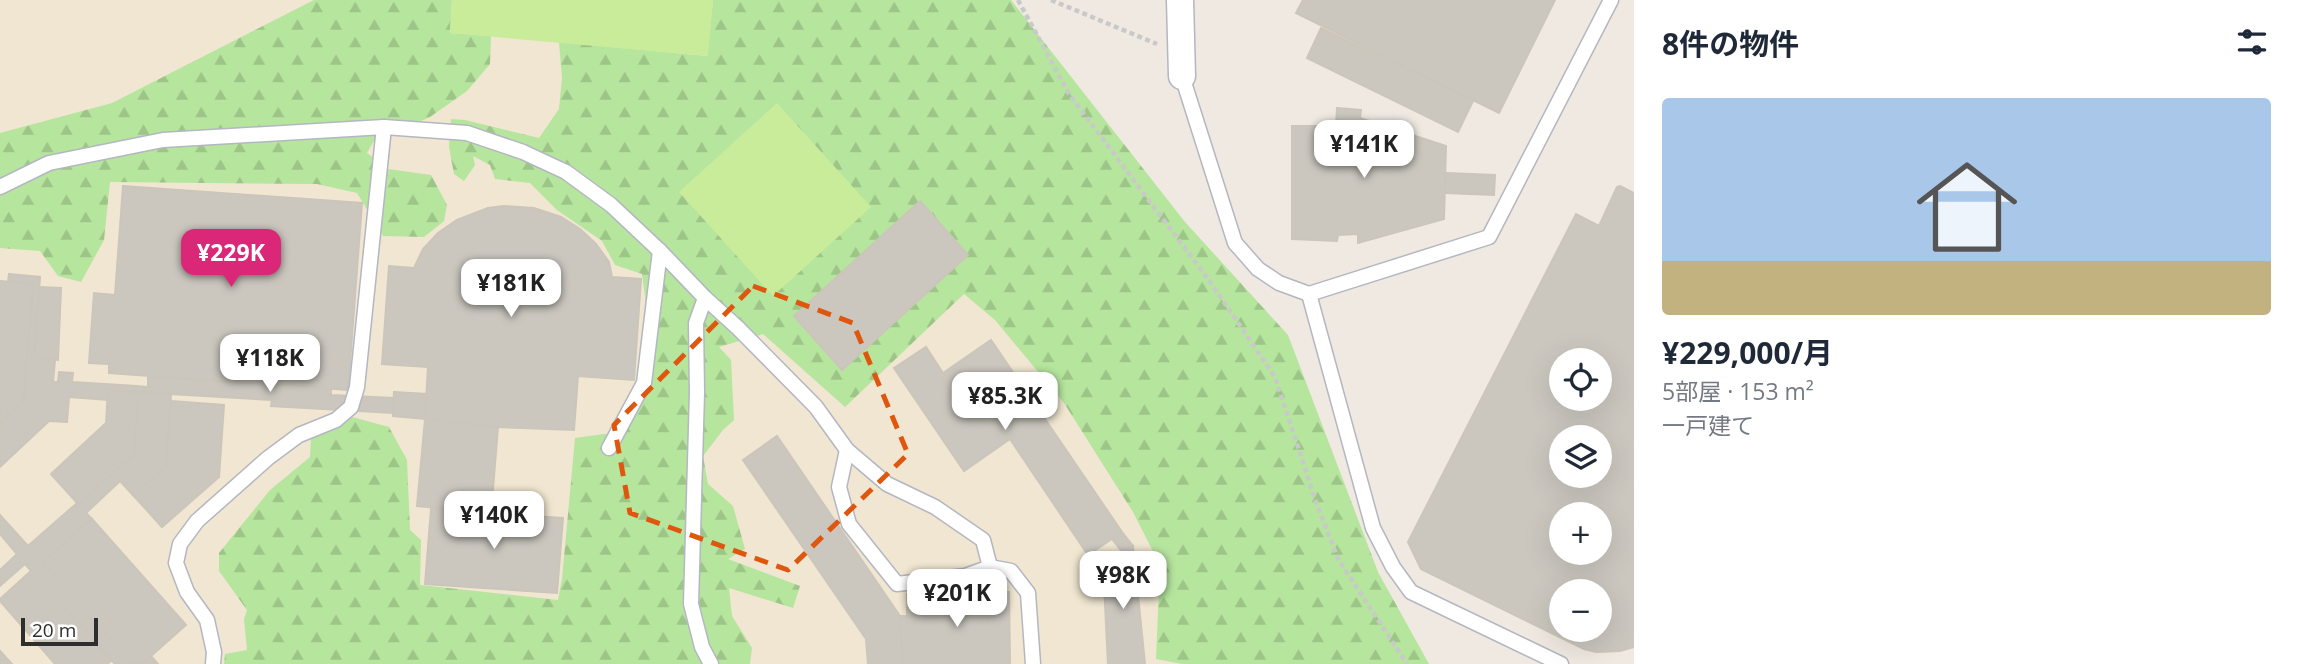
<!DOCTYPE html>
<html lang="ja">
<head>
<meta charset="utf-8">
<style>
	body { margin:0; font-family:"Open Sans","Noto Sans JP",sans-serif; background:#f6f6f7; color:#1f2937; height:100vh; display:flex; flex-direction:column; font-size:26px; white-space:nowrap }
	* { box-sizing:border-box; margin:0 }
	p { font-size:23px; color:#747a83 }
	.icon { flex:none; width:38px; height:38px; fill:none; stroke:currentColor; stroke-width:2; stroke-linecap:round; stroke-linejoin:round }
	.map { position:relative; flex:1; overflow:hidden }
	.side { display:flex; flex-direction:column; background:#fff; width:665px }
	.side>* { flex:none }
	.buttons { position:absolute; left:1549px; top:348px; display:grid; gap:14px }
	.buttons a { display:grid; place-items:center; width:63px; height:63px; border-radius:50%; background:#fff; box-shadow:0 7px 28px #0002; font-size:35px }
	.scale { position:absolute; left:21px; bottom:18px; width:77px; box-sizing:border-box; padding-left:7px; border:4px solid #2e2e2e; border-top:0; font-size:19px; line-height:24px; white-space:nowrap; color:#2e2e2e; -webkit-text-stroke:5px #fff; paint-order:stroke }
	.price { position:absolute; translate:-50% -60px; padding:0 16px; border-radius:14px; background:#fff; color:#222; font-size:23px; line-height:46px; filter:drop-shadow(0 2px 4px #0008) }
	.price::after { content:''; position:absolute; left:50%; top:42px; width:21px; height:16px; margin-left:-10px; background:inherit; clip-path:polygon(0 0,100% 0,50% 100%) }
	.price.active { background:#db2777; color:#fff }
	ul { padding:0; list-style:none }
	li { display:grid; align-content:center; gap:14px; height:371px; padding:0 28px }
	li+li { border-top:2px solid #e0e1e3 }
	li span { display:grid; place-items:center; height:217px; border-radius:7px; color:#555 }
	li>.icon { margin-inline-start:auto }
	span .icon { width:126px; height:126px; fill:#fffc; stroke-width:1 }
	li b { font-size:30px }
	h2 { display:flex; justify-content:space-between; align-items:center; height:84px; padding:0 28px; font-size:30px }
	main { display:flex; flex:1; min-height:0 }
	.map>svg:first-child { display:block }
	.education { fill:#f0e6d1 }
	.forest { fill:url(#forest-firs); fill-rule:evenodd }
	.pitch { fill:#c9ec9a }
	.building { fill:#cbc7bf; stroke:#cbc5ba; stroke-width:2; fill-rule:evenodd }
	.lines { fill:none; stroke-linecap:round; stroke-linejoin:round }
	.lane-casing { stroke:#b4b7c1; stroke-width:17 }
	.street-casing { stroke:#b4b7c1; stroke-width:29 }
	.path { stroke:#c9c9c9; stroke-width:4.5; stroke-dasharray:5 3.5; stroke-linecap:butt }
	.lane { stroke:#fff; stroke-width:14 }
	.street { stroke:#fff; stroke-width:26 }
	.marked { fill:none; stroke:#df570e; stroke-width:5; stroke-dasharray:14 9; stroke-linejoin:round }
</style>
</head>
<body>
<main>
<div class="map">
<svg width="1634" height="664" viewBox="0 0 1634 664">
	<defs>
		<pattern id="forest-firs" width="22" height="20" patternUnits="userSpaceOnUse" patternTransform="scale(1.75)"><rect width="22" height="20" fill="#b6e59e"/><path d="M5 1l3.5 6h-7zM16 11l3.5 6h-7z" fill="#9dc588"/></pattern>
	</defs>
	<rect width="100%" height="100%" fill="#efe9e1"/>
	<path class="education" d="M 0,0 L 991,0 L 1391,664 L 0,664 Z"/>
	<g class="forest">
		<path d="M 314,0 L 452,0 L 450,33 L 491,36 L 490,64 L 467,91 L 430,117 L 397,132 L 376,137 L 367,153 L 388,169 L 431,175 L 447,205 L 444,221 L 424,237 L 383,236 L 357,193 L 317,184 L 110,182 L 104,240 L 81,282 L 58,276 L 40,251 L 0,248 L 0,133 L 112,103 Z"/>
		<path d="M 713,0 L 1011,0 L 1185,222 L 1288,335 L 1378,572 L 1429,664 L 1182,664 L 1156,659 L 1160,565 L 1133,512 L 1064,403 L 995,320 L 964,294 L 845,407 L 763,334 L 719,347 L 731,360 L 734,420 L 723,430 L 703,456 L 708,484 L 733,506 L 745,549 L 728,559 L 800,586 L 793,608 L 729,588 L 732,616 L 752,648 L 750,664 L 224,664 L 225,654 L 247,650 L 244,619 L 247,610 L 219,571 L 219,553 L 270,490 L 310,457 L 311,437 L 352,417 L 389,427 L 407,460 L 410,530 L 421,540 L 420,585 L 558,600 L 562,579 L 575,438 L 611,433 L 640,377 L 648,319 L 642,274 L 615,265 L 602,241 L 557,210 L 530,183 L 495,179 L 490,165 L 473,156 L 475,165 L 464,181 L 454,174 L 449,147 L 451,119 L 465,120 L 539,138 L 559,109 L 562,78 L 559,42 L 707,56 ZM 920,201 L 968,255 L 842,370 L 794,316 Z"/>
	</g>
	<g class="pitch">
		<path d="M 452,0 L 713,0 L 708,56 L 450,33 Z"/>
		<path d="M 777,103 L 871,207 L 773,296 L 679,192 Z"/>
	</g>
	<g class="building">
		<path d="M 1303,0 L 1555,0 L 1499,113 L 1296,13 Z"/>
		<path d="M 1321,28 L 1473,101 L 1458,132 L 1307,58 Z"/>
		<path d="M 1337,108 L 1361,110 L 1360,118 L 1446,146 L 1444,219 L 1358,243 L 1358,234 L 1338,235 L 1337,241 L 1292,239 L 1292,126 L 1336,126 Z"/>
		<path d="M 1446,173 L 1495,175 L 1494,195 L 1445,193 Z"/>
		<path d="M 123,186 L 362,203 L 348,390 L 109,373 L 109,364 L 89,363 L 94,293 L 115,295 Z"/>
		<path d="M 1620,186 L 1634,193 L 1634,647 L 1620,651 L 1596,652 L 1584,649 L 1421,569 L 1408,542 L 1576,214 L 1599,226 L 1617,187 ZM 1561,360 L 1600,360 L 1600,399 L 1561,399 ZM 1561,438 L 1600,438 L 1600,476 L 1561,476 ZM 1561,514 L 1600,514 L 1600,553 L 1561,553 ZM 1561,592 L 1600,592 L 1600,630 L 1561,630 Z"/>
		<path d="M 920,201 L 968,255 L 842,370 L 794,316 Z"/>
		<path d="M 504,206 L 534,208 L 561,217 L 580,229 L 596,244 L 609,262 L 612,277 L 641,279 L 634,380 L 578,376 L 574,430 L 498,427 L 425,419 L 428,367 L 382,364 L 389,266 L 414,268 L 423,249 L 438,233 L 457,220 L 488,208 Z"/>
		<path d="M 9,274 L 40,277 L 34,358 L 55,360 L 53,382 L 58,382 L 59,372 L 73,373 L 72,382 L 136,386 L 135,392 L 108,390 L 108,400 L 69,397 L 67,422 L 49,421 L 0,467 L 0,422 L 23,402 L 33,284 L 8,282 Z"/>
		<path d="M 0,281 L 33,284 L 23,402 L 0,422 Z"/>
		<path d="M 39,287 L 61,288 L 58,360 L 34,358 Z"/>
		<path d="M 991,340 L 1122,532 L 1088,555 L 1010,439 L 964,471 L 894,368 L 926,347 L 943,373 Z"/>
		<path d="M 148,377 L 331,388 L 331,395 L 394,398 L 393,413 L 271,406 L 272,400 L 135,392 L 136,386 L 148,387 Z"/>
		<path d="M 108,390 L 139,393 L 134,454 L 79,505 L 51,474 L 106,423 Z"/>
		<path d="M 394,392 L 427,394 L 425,419 L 393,416 Z"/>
		<path d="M 139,393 L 171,395 L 166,467 L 133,495 L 120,481 L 86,513 L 92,519 L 43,562 L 132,664 L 115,664 L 25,564 L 0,586 L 0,570 L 17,554 L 0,534 L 0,515 L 28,546 L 77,503 L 79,505 L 134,454 Z"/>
		<path d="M 171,401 L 224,405 L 219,477 L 162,527 L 133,495 L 166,467 Z"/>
		<path d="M 425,419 L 498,427 L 491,513 L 417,506 Z"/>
		<path d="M 777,436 L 900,616 L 903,664 L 868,664 L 866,639 L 743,460 Z"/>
		<path d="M 431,509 L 563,518 L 557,593 L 425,584 Z"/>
		<path d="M 92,519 L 186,625 L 142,664 L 132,664 L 43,562 Z"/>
		<path d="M 1122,532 L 1133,546 L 1123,553 L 1112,539 Z"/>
		<path d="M 1133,546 L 1145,664 L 1108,664 L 1103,564 Z"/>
		<path d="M 32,570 L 111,661 L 107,664 L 55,664 L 0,601 L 0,599 Z"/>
		<path d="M 1009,592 L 1010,664 L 903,664 L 900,616 L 907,616 L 907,594 Z"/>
		<path d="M 0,651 L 12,664 L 0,664 Z"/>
		<path d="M 151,656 L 158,664 L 142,664 Z"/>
	</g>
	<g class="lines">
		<g class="lane-casing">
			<g id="lane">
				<path d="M 1182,76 L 1235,243 L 1258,269 L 1279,283 L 1309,294 L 1489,237 L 1611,0"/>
				<path d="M 0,187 L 49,163 L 163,140 L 384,127 L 467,133 L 523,152 L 566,172 L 611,205 L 660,251 L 705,298 L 738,328 L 816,407 L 847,450 L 887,484 L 935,507 L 983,540 L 990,567"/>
				<path d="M 1309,294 L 1373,528 L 1393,567 L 1411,592 L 1561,664"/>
				<path d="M 705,298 L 696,323 L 697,392 L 691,604 L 702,647 L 711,664"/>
				<path d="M 609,448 L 644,383 L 660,251"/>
				<path d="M 847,450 L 839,487 L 849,524 L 897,584 L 965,576 L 990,567 L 1011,571 L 1028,593 L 1033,664"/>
				<path d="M 213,664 L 214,652 L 207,620 L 187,592 L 176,563 L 180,544 L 197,521 L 268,458 L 299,435 L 336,420 L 351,407 L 357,387 L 384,127"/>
			</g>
		</g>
		<g class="street-casing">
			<path id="street" d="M 1180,0 L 1182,76"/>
		</g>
		<g class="path">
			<path d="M 1018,0 L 1069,94 L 1211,283 L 1275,377 L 1317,505 L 1338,559 L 1407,664"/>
			<path d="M 1051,0 L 1157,44"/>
		</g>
		<use href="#lane" class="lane"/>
		<use href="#street" class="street"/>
	</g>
	<path class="marked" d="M 753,286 L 853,323 L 908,454 L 788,570 L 630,513 L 614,425 Z"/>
</svg>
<div class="buttons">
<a><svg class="icon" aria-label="locate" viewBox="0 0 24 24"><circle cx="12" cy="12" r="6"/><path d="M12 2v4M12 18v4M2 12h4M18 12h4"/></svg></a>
<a><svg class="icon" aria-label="layers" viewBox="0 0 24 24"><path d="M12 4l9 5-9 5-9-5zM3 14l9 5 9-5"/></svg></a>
<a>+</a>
<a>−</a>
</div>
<div class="scale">20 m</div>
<b class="price" style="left:1364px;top:180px">¥141K</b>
<b class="price active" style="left:231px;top:289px">¥229K</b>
<b class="price" style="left:511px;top:319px">¥181K</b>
<b class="price" style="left:270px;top:394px">¥118K</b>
<b class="price" style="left:1005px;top:432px">¥85.3K</b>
<b class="price" style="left:494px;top:551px">¥140K</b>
<b class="price" style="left:1123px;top:611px">¥98K</b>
<b class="price" style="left:957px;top:629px">¥201K</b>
</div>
<section class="side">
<h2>8件の物件<svg class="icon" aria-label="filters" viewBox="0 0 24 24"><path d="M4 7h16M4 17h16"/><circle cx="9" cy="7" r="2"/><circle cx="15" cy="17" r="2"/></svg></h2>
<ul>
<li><span style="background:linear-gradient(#a9c7e8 75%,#c2b280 0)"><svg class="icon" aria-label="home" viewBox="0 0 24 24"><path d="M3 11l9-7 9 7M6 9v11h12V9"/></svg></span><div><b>¥229,000/月</b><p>5部屋 · 153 m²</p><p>一戸建て</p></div></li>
</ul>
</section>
</main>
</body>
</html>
